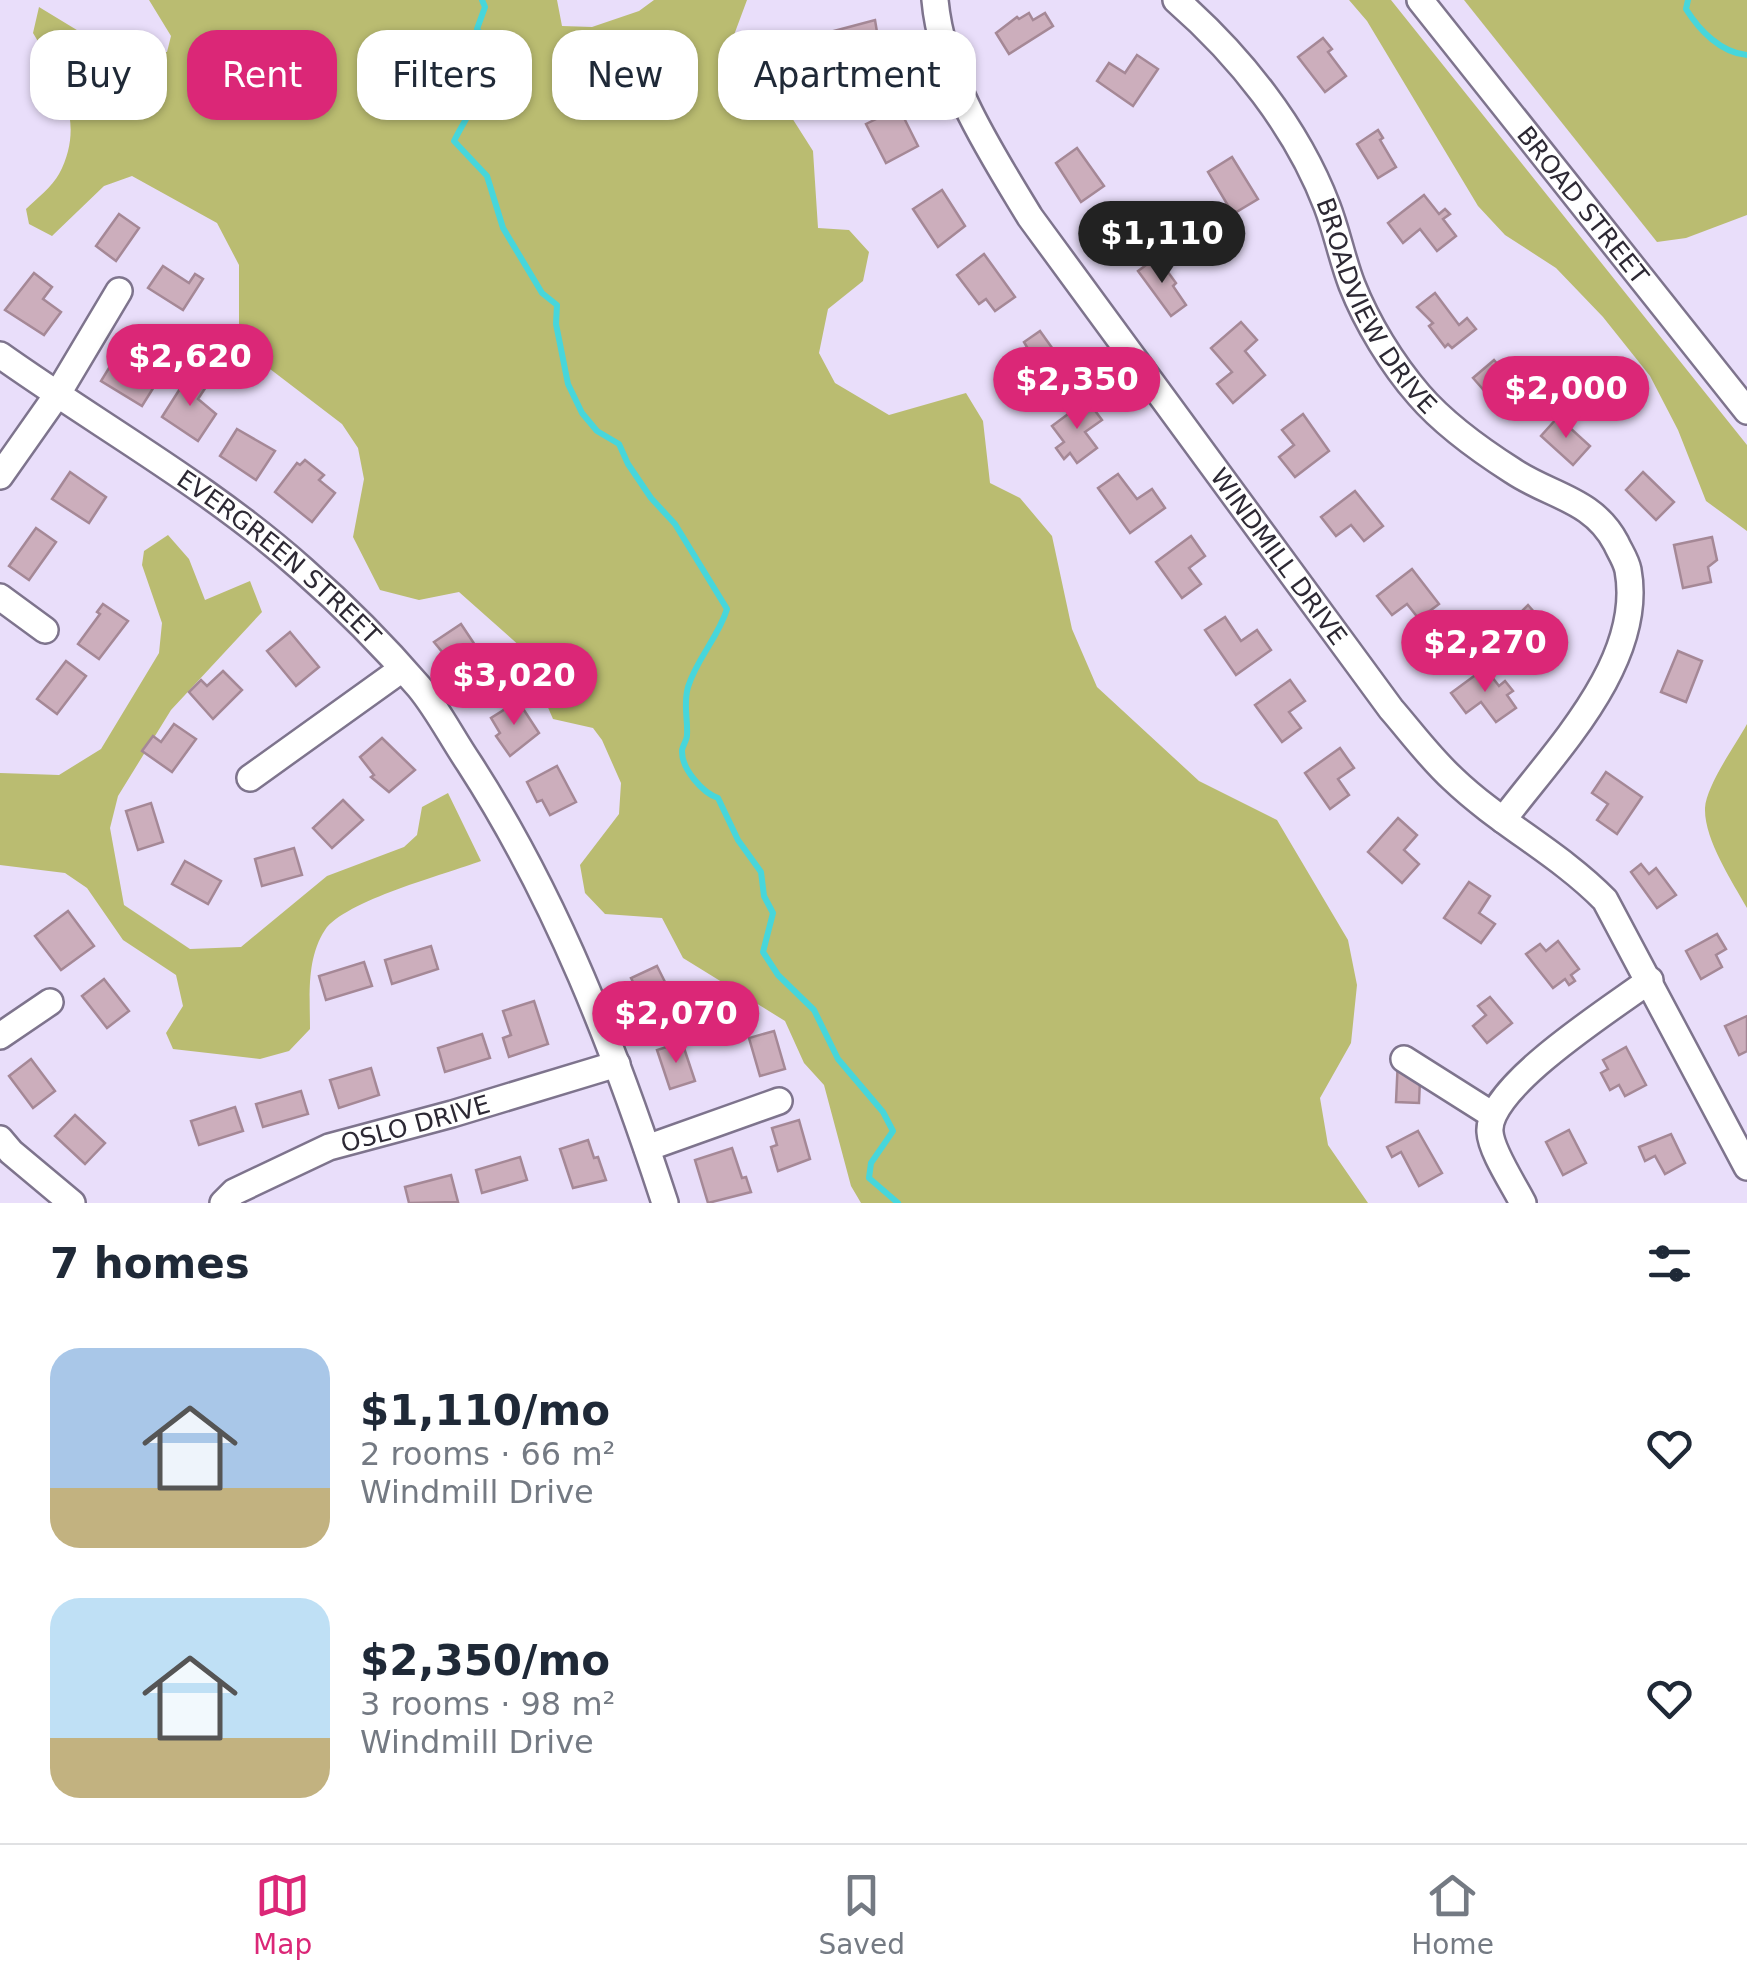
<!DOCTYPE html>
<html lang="en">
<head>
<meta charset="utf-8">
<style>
	body { margin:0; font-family:"DejaVu Sans",sans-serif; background:#f6f6f7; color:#1f2937; height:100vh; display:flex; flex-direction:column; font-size:38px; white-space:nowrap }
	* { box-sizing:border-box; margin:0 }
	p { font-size:32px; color:#747a83 }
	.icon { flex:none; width:55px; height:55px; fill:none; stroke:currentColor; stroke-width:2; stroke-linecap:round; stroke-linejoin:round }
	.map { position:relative; height:1203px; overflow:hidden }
	.sheet { display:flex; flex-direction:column; background:#fff; flex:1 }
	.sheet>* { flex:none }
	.hud { position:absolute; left:30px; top:30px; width:1000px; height:90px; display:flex; gap:20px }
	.price { position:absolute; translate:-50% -85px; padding:0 22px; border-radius:35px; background:#db2777; color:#fff; font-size:32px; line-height:65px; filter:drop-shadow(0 2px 5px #0008) }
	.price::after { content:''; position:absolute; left:50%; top:60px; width:30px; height:22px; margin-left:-15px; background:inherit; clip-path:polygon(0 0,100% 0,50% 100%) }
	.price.on { background:#222; color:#fff }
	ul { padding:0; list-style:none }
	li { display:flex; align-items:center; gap:30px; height:250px; padding:0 50px }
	li span { display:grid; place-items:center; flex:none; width:280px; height:200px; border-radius:30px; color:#555 }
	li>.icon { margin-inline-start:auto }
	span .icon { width:120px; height:120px; fill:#fffc; stroke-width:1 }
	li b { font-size:42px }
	h2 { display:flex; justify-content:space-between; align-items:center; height:120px; padding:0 50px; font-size:42px }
	.tag { padding:0 35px; border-radius:30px; background:#fff; box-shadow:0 2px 8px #0004; font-size:35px; line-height:90px }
	.tag.on { background:#db2777; color:#fff }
	.dock { display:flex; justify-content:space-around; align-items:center; height:140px; border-top:2px solid #e0e1e3; background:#fff; font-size:28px; color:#747a83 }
	.dock a { display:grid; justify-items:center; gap:5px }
	.dock .on { color:#db2777 }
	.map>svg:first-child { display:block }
	.green { fill:#babc71 }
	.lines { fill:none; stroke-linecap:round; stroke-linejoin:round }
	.stream { stroke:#47d6db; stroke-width:6 }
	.building { fill:#ccaebc; stroke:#a58896; stroke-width:2.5 }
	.minor-casing { stroke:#7e748d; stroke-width:30 }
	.minor { stroke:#fff; stroke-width:25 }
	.labels { text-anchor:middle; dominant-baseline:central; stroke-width:8; stroke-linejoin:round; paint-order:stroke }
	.street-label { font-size:25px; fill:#2d2934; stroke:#e9defa }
</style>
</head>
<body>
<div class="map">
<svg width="1747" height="1203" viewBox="0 0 1747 1203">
	<rect width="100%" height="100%" fill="#e9defa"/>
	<g class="green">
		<path d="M 149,0 L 557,0 L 562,26 L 592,27 L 639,11 L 654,0 L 747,0 L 734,35 L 741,48 L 772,52 L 783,64 L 787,110 L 813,151 L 818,228 L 849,230 L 869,252 L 863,281 L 828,309 L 819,353 L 835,383 L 889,415 L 966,393 L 983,421 L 990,483 L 1020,498 L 1052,536 L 1072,629 L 1097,687 L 1199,781 L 1277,820 L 1348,940 L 1357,985 L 1351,1043 L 1320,1098 L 1328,1145 L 1368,1203 L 861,1203 L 851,1186 L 824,1085 L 804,1063 L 785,1021 L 683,958 L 662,918 L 605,914 L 585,893 L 580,865 L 619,814 L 621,783 L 602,740 L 593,728 L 553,719 L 522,648 L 459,592 L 419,600 L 380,590 L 353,537 L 364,479 L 358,448 L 342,424 L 249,353 L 239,327 L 239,265 L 217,223 L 132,176 L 104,186 L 52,236 L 29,224 L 26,209 C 36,199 52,187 59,174 C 87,122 59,77 33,33 L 39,7 L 118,55 L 167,52 L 171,36 Z"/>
		<path d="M 1349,0 L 1391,0 L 1747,445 L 1747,531 L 1706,501 L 1678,430 L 1650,376 L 1603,317 L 1556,268 L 1505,235 L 1478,206 L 1367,21 Z"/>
		<path d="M 1464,0 L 1747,0 L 1747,215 L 1686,238 L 1657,242 Z"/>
		<path d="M 168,535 L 189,559 L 205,600 L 250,581 L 262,612 L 171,710 L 118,796 L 110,828 L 124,905 L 190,949 L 241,947 L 327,876 L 404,847 L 417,835 L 422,807 L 448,793 L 481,861 C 446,874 344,901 325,930 C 306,959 310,996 310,1029 L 289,1051 L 260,1059 L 173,1049 L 166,1033 L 183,1006 L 176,975 L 123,940 L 87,888 L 65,873 L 0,865 L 0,773 L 59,775 L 101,749 L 159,653 L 162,623 L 142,565 L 144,551 Z"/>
		<path d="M 1747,724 L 1747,908 C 1732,881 1704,839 1705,808 C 1706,786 1736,744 1747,724 Z"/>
	</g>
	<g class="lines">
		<g class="stream">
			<path d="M 482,0 L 485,7 L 477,29 C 506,65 472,105 454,141 L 487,176 L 503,228 L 542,293 L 557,305 L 556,324 L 568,384 L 582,413 L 597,431 L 619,444 L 628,464 L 651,498 L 675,524 L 727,609 C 718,638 697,658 688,687 C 683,705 688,718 687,735 C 687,740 683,745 682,750 C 681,769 703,793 718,798 L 738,840 L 761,872 L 764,896 L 773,913 L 763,952 L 778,975 L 814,1010 L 838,1059 L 883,1112 L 893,1131 L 871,1163 L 869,1178 L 898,1203"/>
			<path d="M 1688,0 L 1686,9 C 1699,30 1721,53 1747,55"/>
		</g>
	</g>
	<g class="building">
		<path d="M 1029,13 L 1033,20 L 1045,13 L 1053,26 L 1009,54 L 996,33 L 1017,17 L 1019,19 Z"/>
		<path d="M 875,20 L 879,44 L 874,45 L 877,58 L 841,65 L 834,31 Z"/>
		<path d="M 1323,38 L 1332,49 L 1328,52 L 1346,76 L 1325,92 L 1298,57 Z"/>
		<path d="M 1137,55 L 1158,69 L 1133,106 L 1097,81 L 1109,63 L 1125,73 Z"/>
		<path d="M 899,108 L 918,146 L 886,163 L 866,124 Z"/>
		<path d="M 1378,130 L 1383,138 L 1380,140 L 1396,167 L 1378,178 L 1357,144 Z"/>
		<path d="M 1077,148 L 1104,186 L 1081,202 L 1056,163 Z"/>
		<path d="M 1232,157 L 1258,199 L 1233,214 L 1208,172 Z"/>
		<path d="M 942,190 L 965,226 L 938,247 L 913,209 Z"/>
		<path d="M 1424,195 L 1439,214 L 1445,209 L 1450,214 L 1443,219 L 1456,236 L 1437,251 L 1420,229 L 1403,243 L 1388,223 Z"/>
		<path d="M 119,214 L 139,228 L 116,261 L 96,246 Z"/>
		<path d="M 984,254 L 1015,297 L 995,311 L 986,299 L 979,304 L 957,275 Z"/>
		<path d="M 1157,257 L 1176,283 L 1173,286 L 1186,305 L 1171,316 L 1138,271 Z"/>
		<path d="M 163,266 L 189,283 L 195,274 L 203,279 L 183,310 L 148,288 Z"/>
		<path d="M 34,273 L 52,287 L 43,299 L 61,312 L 44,335 L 5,310 Z"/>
		<path d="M 1435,293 L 1459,325 L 1467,318 L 1476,329 L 1452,348 L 1448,344 L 1445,347 L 1429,326 L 1433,323 L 1417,307 Z"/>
		<path d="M 1241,322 L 1257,340 L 1245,351 L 1265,375 L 1233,403 L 1217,384 L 1232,372 L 1211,348 Z"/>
		<path d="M 1040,331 L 1065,366 L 1045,381 L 1031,366 L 1023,372 L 1012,357 L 1027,347 L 1024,342 Z"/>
		<path d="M 120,350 L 162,374 L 142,406 L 101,381 Z"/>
		<path d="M 1494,360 L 1523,393 L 1502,411 L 1473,378 Z"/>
		<path d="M 190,373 L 208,384 L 198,399 L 216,414 L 198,441 L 162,417 Z"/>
		<path d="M 1087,400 L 1102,420 L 1085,432 L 1097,448 L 1077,463 L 1070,453 L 1064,459 L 1056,448 L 1064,442 L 1052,426 Z"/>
		<path d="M 1303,414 L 1329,451 L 1295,477 L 1279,457 L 1294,445 L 1282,430 Z"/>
		<path d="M 1558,417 L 1590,446 L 1573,465 L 1541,436 Z"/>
		<path d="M 237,429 L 275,451 L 256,480 L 220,456 Z"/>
		<path d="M 305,460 L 324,475 L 319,480 L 335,493 L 312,522 L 275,492 L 297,463 L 300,465 Z"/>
		<path d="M 70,472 L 106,497 L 89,523 L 52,499 Z"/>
		<path d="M 1643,472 L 1674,502 L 1656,520 L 1626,490 Z"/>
		<path d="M 1118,474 L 1137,499 L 1152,489 L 1165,508 L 1130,533 L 1098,488 Z"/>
		<path d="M 1355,491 L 1383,526 L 1364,541 L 1351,525 L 1336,536 L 1321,517 Z"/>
		<path d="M 36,528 L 56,542 L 29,580 L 9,566 Z"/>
		<path d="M 1191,536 L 1205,556 L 1189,568 L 1201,584 L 1182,598 L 1156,562 Z"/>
		<path d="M 1712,537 L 1717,560 L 1708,567 L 1711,582 L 1683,588 L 1674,545 Z"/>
		<path d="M 1412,569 L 1439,604 L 1419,619 L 1407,604 L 1392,615 L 1377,596 Z"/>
		<path d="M 103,604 L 128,621 L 99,659 L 78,644 L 100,614 L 97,612 Z"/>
		<path d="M 1528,605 L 1557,638 L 1535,656 L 1509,624 Z"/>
		<path d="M 1225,617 L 1241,641 L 1257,630 L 1271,650 L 1236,675 L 1205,630 Z"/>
		<path d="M 461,624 L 485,660 L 462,676 L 434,642 Z"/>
		<path d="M 290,632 L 319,667 L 296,686 L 267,651 Z"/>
		<path d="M 1678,651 L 1702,661 L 1686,702 L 1661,692 Z"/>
		<path d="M 66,661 L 86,676 L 57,714 L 37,699 Z"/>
		<path d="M 1485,668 L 1499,686 L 1505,681 L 1513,691 L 1507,695 L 1516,708 L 1496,722 L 1481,702 L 1466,713 L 1451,693 Z"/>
		<path d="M 223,671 L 242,690 L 213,719 L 189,692 L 201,680 L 207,686 Z"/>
		<path d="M 1290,680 L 1305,701 L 1289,712 L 1301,728 L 1282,742 L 1255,705 Z"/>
		<path d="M 518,701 L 539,733 L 510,756 L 496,736 L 500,733 L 491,718 Z"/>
		<path d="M 174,724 L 196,739 L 172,772 L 142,751 L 153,736 L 161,742 Z"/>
		<path d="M 382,738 L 415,770 L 389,792 L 371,777 L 374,775 L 360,757 Z"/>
		<path d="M 1340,748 L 1354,768 L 1338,779 L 1349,795 L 1330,809 L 1305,773 Z"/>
		<path d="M 557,766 L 576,802 L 550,815 L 542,800 L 537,802 L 527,782 Z"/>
		<path d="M 1606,772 L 1642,797 L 1617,834 L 1597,820 L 1608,804 L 1592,793 Z"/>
		<path d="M 343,800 L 363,820 L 332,848 L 313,828 Z"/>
		<path d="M 151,803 L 163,842 L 138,850 L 126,811 Z"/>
		<path d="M 1398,818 L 1417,835 L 1404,850 L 1419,864 L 1402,883 L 1368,852 Z"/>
		<path d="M 294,848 L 302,875 L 262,886 L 255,859 Z"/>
		<path d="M 185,861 L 221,881 L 208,904 L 172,884 Z"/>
		<path d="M 1641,864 L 1649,874 L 1656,868 L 1676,895 L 1657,908 L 1631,872 Z"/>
		<path d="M 1469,882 L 1490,896 L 1479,913 L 1495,924 L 1481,943 L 1444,918 Z"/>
		<path d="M 68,911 L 94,946 L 61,970 L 35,936 Z"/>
		<path d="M 1717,934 L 1726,949 L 1716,955 L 1722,967 L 1701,979 L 1686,951 Z"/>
		<path d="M 1558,941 L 1579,969 L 1571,975 L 1575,981 L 1569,985 L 1565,979 L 1553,988 L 1526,954 L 1540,944 L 1546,951 Z"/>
		<path d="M 431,946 L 438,969 L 392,984 L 385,960 Z"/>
		<path d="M 364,962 L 372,986 L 326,1000 L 319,976 Z"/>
		<path d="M 657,966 L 667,986 L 674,983 L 680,997 L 673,1000 L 675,1004 L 645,1020 L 634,997 L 639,994 L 631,978 Z"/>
		<path d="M 104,979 L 129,1011 L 107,1028 L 82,996 Z"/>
		<path d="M 1490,997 L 1512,1023 L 1487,1043 L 1473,1026 L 1486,1015 L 1478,1006 Z"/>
		<path d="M 534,1001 L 548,1044 L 509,1057 L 503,1038 L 511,1035 L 503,1011 Z"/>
		<path d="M 1747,1016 L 1747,1051 L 1739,1055 L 1725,1026 Z"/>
		<path d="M 774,1031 L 785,1069 L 760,1076 L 749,1038 Z"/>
		<path d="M 482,1034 L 490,1058 L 445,1072 L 438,1048 Z"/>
		<path d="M 682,1042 L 695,1081 L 670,1089 L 657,1050 Z"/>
		<path d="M 1626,1047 L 1646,1085 L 1625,1096 L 1619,1085 L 1610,1090 L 1601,1073 L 1608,1069 L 1603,1060 Z"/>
		<path d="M 1421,1058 L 1419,1103 L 1396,1102 L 1398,1059 Z"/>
		<path d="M 31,1059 L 55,1091 L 33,1108 L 9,1076 Z"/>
		<path d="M 371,1068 L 379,1095 L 339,1108 L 330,1080 Z"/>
		<path d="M 301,1091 L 308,1114 L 263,1127 L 256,1104 Z"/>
		<path d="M 235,1107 L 243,1131 L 199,1145 L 191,1121 Z"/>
		<path d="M 75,1115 L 105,1143 L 85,1164 L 55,1136 Z"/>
		<path d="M 799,1120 L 810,1159 L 778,1171 L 771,1147 L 777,1145 L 772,1128 Z"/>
		<path d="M 1569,1130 L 1586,1163 L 1563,1175 L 1546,1142 Z"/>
		<path d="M 1418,1131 L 1442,1173 L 1419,1186 L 1401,1152 L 1392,1157 L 1387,1147 Z"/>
		<path d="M 1671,1134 L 1685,1163 L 1665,1174 L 1655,1156 L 1645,1161 L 1639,1147 Z"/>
		<path d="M 588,1140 L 594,1158 L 598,1157 L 606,1180 L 573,1188 L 560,1149 Z"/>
		<path d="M 732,1148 L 742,1178 L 746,1177 L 751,1192 L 708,1203 L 695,1160 Z"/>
		<path d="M 520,1157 L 527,1180 L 482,1193 L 476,1170 Z"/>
		<path d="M 451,1175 L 458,1202 L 409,1203 L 405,1187 Z"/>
	</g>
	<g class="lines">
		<g class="minor-casing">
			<g id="minor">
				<path id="s1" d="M 935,0 C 942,78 990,151 1030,217 L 1391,709 C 1411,732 1430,758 1453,779 C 1500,824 1559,853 1605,900 L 1747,1167"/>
				<path id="s2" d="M 1176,0 C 1239,55 1297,127 1327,206 C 1337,232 1342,259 1352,285 C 1367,323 1392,364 1419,395 C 1444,424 1480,450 1513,471 C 1550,496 1593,499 1616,543 C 1620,552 1626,560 1628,570 C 1645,662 1554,752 1503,820"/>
				<path id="s3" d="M 1420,0 L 1747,411"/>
				<path id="s4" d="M 0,355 C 100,426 210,487 302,569 C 343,605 383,645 419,687 C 438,710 452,738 469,763 C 557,899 615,1050 665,1203"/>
				<path d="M 0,476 L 57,395 L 119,291"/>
				<path d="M 0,597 L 45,630"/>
				<path d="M 250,778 L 402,669"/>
				<path d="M 0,1036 L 50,1002"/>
				<path d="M 1404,1059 L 1491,1114"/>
				<path d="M 0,1139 L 11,1152 L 72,1203"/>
				<path d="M 647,1148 L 779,1101"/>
				<path id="s5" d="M 223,1203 L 234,1192 L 329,1147 L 452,1114 L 617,1064"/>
				<path d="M 1523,1203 C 1514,1185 1491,1151 1490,1132 C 1486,1087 1614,1007 1650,980"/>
			</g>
		</g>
		<use href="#minor" class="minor"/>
	</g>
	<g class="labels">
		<g class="street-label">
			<text stroke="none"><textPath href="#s3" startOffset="262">BROAD STREET</textPath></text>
			<text stroke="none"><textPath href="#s2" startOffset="370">BROADVIEW DRIVE</textPath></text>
			<text stroke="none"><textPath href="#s1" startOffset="660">WINDMILL DRIVE</textPath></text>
			<text stroke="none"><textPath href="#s4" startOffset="345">EVERGREEN STREET</textPath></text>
			<text stroke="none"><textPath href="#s5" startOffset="210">OSLO DRIVE</textPath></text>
		</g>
	</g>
</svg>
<b class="price on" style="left:1162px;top:286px">$1,110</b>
<b class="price" style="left:190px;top:409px">$2,620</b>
<b class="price" style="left:1077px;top:432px">$2,350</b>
<b class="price" style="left:1566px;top:441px">$2,000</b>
<b class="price" style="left:1485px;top:695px">$2,270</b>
<b class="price" style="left:514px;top:728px">$3,020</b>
<b class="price" style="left:676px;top:1066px">$2,070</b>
<div class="hud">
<a class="tag">Buy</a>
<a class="tag on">Rent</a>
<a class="tag">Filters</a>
<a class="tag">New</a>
<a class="tag">Apartment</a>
</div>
</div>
<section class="sheet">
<h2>7 homes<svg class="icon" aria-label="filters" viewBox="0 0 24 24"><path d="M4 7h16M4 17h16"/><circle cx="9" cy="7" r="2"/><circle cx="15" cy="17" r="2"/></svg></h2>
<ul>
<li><span style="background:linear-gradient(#a9c7e8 70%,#c2b280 0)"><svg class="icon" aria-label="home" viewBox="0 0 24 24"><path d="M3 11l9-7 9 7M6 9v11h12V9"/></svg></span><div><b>$1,110/mo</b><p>2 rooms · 66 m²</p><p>Windmill Drive</p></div><svg class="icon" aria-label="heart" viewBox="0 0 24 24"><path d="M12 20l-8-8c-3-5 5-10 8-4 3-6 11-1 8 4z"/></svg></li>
<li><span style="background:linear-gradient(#bfe0f5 70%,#c2b280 0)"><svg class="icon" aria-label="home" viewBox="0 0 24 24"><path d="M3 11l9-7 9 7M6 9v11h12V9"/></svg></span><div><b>$2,350/mo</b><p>3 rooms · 98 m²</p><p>Windmill Drive</p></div><svg class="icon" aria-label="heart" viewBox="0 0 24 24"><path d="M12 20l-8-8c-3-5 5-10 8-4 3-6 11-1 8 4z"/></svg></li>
</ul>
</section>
<nav class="dock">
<a class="on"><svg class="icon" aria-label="map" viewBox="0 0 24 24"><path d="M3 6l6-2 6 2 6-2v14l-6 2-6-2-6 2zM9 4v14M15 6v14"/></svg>Map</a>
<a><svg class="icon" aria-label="saved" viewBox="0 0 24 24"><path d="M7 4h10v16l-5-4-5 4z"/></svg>Saved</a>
<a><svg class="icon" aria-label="home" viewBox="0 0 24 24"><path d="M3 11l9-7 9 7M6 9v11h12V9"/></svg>Home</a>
</nav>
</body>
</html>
